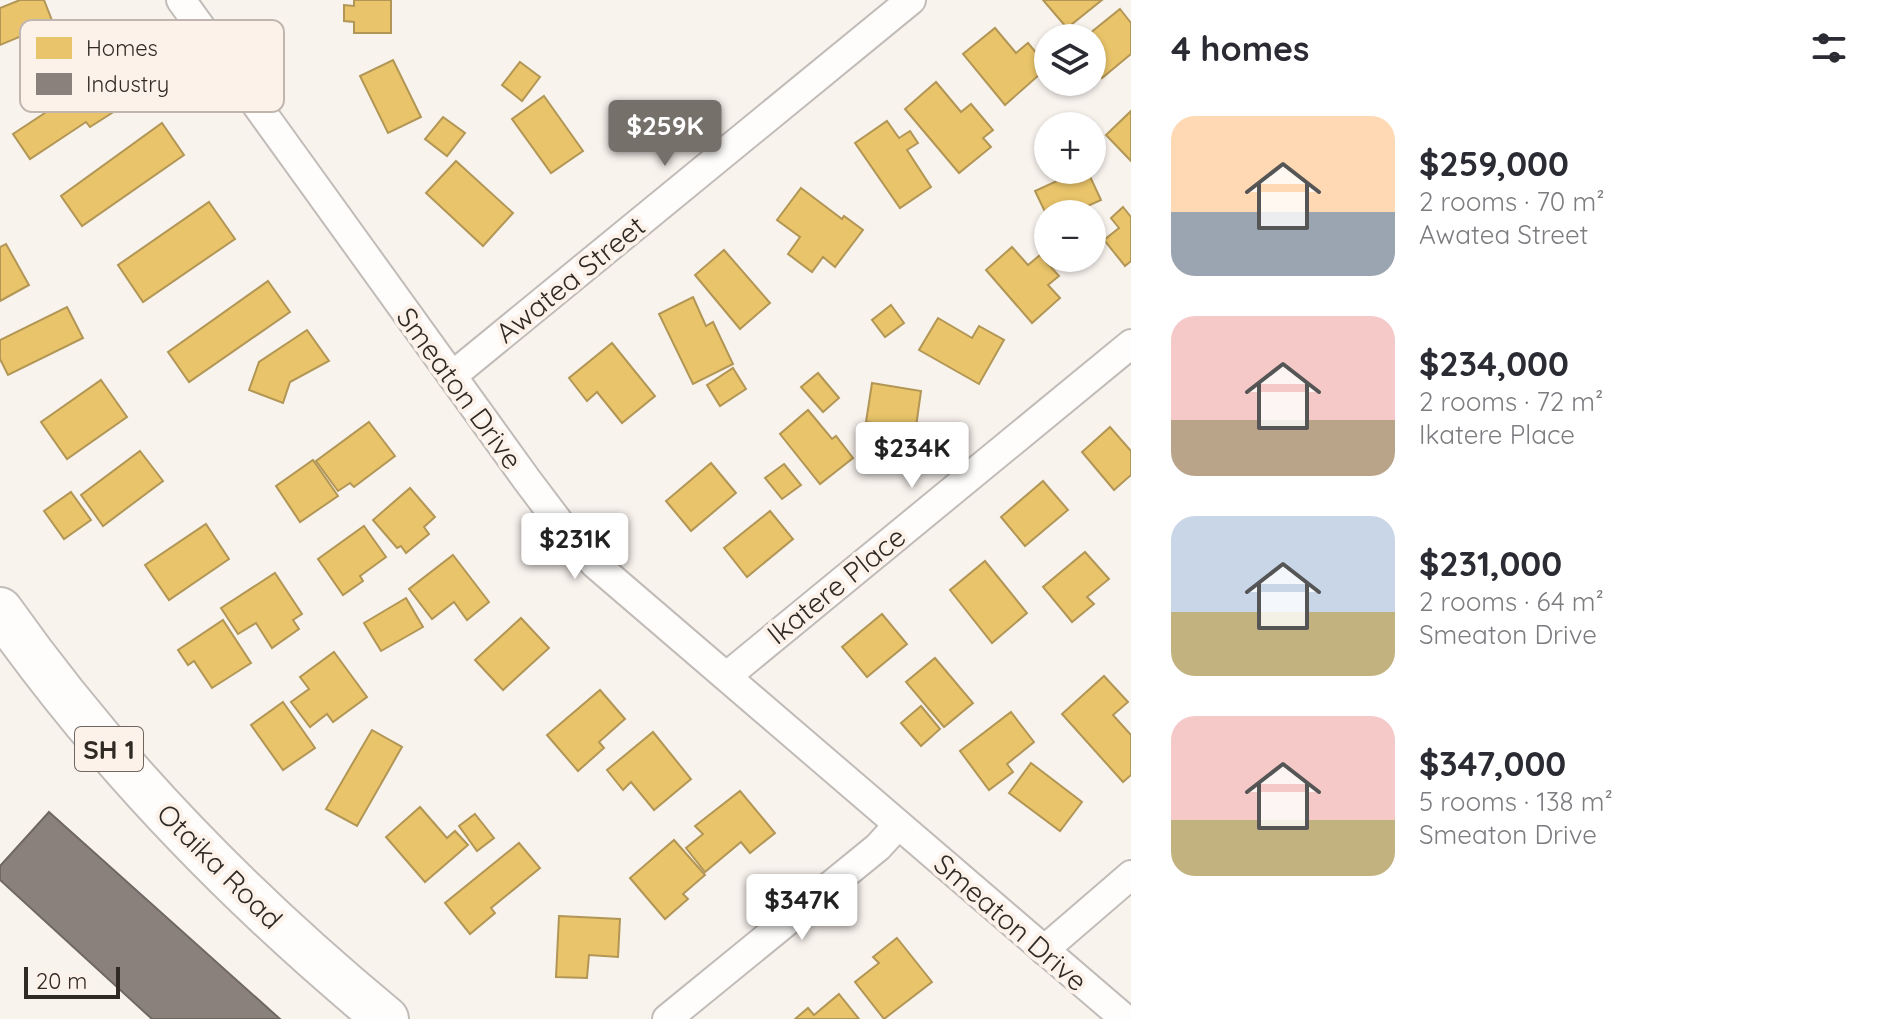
<!DOCTYPE html>
<html lang="en">
<head>
<meta charset="utf-8">
<style>
	body { margin:0; font-family:Quicksand,sans-serif; background:#f7f7f7; color:#2b2b33; height:100vh; display:flex; flex-direction:column; font-size:30px; white-space:nowrap }
	* { box-sizing:border-box; margin:0 }
	p { font-size:26px; color:#7c7c81 }
	.icon { flex:none; width:44px; height:44px; fill:none; stroke:currentColor; stroke-width:2; stroke-linecap:round; stroke-linejoin:round }
	.map { position:relative; flex:1; overflow:hidden }
	.sheet { display:flex; flex-direction:column; background:#fff; width:760px }
	.sheet>* { flex:none }
	.fabs { position:absolute; left:1034px; top:24px; display:grid; gap:16px }
	.fabs a { display:grid; place-items:center; width:72px; height:72px; border-radius:50%; background:#fff; box-shadow:0 2px 6px #0004; font-size:40px }
	.scale { position:absolute; left:24px; bottom:20px; width:96px; box-sizing:border-box; padding-left:8px; border:4px solid #302a25; border-top:0; font-size:22px; line-height:28px; white-space:nowrap; color:#302a25; -webkit-text-stroke:6px #fdf2ea; paint-order:stroke }
	.price { position:absolute; translate:-50% -68px; padding:0 18px; border-radius:8px; background:#fff; color:#222; font-size:26px; line-height:52px; filter:drop-shadow(0 2px 4px #0008) }
	.price::after { content:''; position:absolute; left:50%; top:48px; width:24px; height:18px; margin-left:-12px; background:inherit; clip-path:polygon(0 0,100% 0,50% 100%) }
	.price.current { background:#76706b; color:#fff }
	ul { padding:0; list-style:none }
	li { display:flex; align-items:center; gap:24px; height:200px; padding:0 40px }
	li span { display:grid; place-items:center; flex:none; width:224px; height:160px; border-radius:24px; color:#555 }
	li>.icon { margin-inline-start:auto }
	span .icon { width:96px; height:96px; fill:#fffc; stroke-width:1 }
	li b { font-size:34px }
	h2 { display:flex; justify-content:space-between; align-items:center; height:96px; padding:0 40px; font-size:34px }
	main { display:flex; flex:1; min-height:0 }
	.map>svg:first-child { display:block }
	.homes { fill:#e9c46a; stroke:#b29655; stroke-width:2 }
	.industry { fill:#8a817c; stroke:#6f6762; stroke-width:2 }
	.lines { fill:none; stroke-linecap:round; stroke-linejoin:round }
	.minor-casing { stroke:#c2bcb8; stroke-width:32 }
	.trunk-casing { stroke:#c2bcb8; stroke-width:48 }
	.minor { stroke:#fefdfc; stroke-width:28 }
	.trunk { stroke:#fefdfc; stroke-width:44 }
	.labels { text-anchor:middle; dominant-baseline:central; stroke-width:8; stroke-linejoin:round; paint-order:stroke }
	.shield { fill:#fdf2ea; stroke:#6e6660; stroke-width:2 }
	.shield-label { font-size:26px; font-weight:bold; fill:#302a25 }
	.street-label { font-size:28px; fill:#302a25; stroke:#fdf2ea }
	.key { fill:#fdf2ea; stroke:#c0b6af; stroke-width:2 }
	.key-label { font-size:22px; fill:#302a25 }
</style>
</head>
<body>
<main>
<div class="map">
<svg width="1131" height="1019" viewBox="0 0 1131 1019">
	<rect width="100%" height="100%" fill="#f9f3ee"/>
	<g class="homes">
		<path d="M 20,0 L 44,0 L 53,23 L 0,45 L 0,8 Z"/>
		<path d="M 354,0 L 391,0 L 391,33 L 354,33 L 354,22 L 344,21 L 344,5 L 354,6 Z"/>
		<path d="M 1043,0 L 1102,0 L 1067,28 Z"/>
		<path d="M 1120,9 L 1131,23 L 1131,54 L 1102,78 L 1092,66 L 1092,38 L 1084,38 Z"/>
		<path d="M 995,28 L 1016,53 L 1028,43 L 1048,67 L 1005,105 L 963,54 Z"/>
		<path d="M 111,59 L 137,97 L 90,127 L 86,122 L 30,159 L 13,134 L 69,97 L 64,89 Z"/>
		<path d="M 393,60 L 421,117 L 388,133 L 360,76 Z"/>
		<path d="M 520,62 L 540,77 L 522,101 L 502,85 Z"/>
		<path d="M 936,82 L 961,112 L 971,104 L 993,130 L 983,138 L 991,147 L 959,173 L 905,109 Z"/>
		<path d="M 544,96 L 583,151 L 551,173 L 512,119 Z"/>
		<path d="M 1131,111 L 1131,161 L 1106,135 Z"/>
		<path d="M 443,117 L 465,133 L 447,156 L 425,139 Z"/>
		<path d="M 887,121 L 899,138 L 910,131 L 918,143 L 907,150 L 931,187 L 900,208 L 855,143 Z"/>
		<path d="M 162,123 L 184,155 L 82,226 L 61,196 Z"/>
		<path d="M 456,161 L 513,213 L 483,246 L 426,193 Z"/>
		<path d="M 1081,170 L 1087,170 L 1101,200 L 1070,214 L 1048,214 L 1048,218 L 1035,191 Z"/>
		<path d="M 801,188 L 842,219 L 844,216 L 863,230 L 835,267 L 823,257 L 812,272 L 788,254 L 800,237 L 777,220 Z"/>
		<path d="M 209,202 L 235,239 L 143,302 L 118,265 Z"/>
		<path d="M 1123,207 L 1131,217 L 1131,261 L 1125,266 L 1104,240 L 1119,228 L 1111,218 Z"/>
		<path d="M 6,244 L 29,285 L 0,301 L 0,247 Z"/>
		<path d="M 1012,247 L 1028,265 L 1040,255 L 1059,276 L 1048,285 L 1060,298 L 1032,323 L 986,270 Z"/>
		<path d="M 724,250 L 770,303 L 740,329 L 695,275 Z"/>
		<path d="M 268,281 L 290,312 L 189,382 L 168,352 Z"/>
		<path d="M 693,297 L 706,326 L 713,322 L 733,364 L 693,384 L 659,314 Z"/>
		<path d="M 891,305 L 904,323 L 885,337 L 872,320 Z"/>
		<path d="M 67,307 L 83,338 L 8,375 L 0,359 L 0,340 Z"/>
		<path d="M 938,318 L 972,338 L 979,326 L 1004,340 L 979,384 L 919,350 Z"/>
		<path d="M 307,330 L 329,361 L 290,382 L 283,403 L 249,390 L 259,362 Z"/>
		<path d="M 612,343 L 655,396 L 622,423 L 597,392 L 587,401 L 569,378 Z"/>
		<path d="M 733,368 L 746,389 L 720,406 L 707,385 Z"/>
		<path d="M 818,373 L 839,398 L 823,412 L 801,387 Z"/>
		<path d="M 101,380 L 127,417 L 67,459 L 41,422 Z"/>
		<path d="M 872,383 L 921,391 L 915,434 L 887,429 L 887,425 L 866,422 Z"/>
		<path d="M 808,410 L 832,439 L 836,436 L 853,458 L 820,484 L 780,434 Z"/>
		<path d="M 369,422 L 395,456 L 354,487 L 350,483 L 338,491 L 316,461 Z"/>
		<path d="M 1110,427 L 1131,451 L 1131,475 L 1114,490 L 1082,452 Z"/>
		<path d="M 140,451 L 163,481 L 103,526 L 81,495 Z"/>
		<path d="M 313,460 L 338,496 L 300,522 L 276,486 Z"/>
		<path d="M 711,463 L 736,493 L 691,531 L 666,501 Z"/>
		<path d="M 784,464 L 801,485 L 782,499 L 765,478 Z"/>
		<path d="M 1043,481 L 1068,510 L 1025,546 L 1001,517 Z"/>
		<path d="M 410,488 L 435,517 L 424,527 L 429,534 L 406,553 L 401,546 L 397,548 L 373,520 Z"/>
		<path d="M 71,492 L 91,520 L 64,539 L 44,511 Z"/>
		<path d="M 770,511 L 793,539 L 747,577 L 724,548 Z"/>
		<path d="M 206,524 L 229,559 L 169,600 L 145,565 Z"/>
		<path d="M 364,526 L 386,557 L 360,576 L 363,581 L 343,595 L 318,559 Z"/>
		<path d="M 1085,552 L 1109,579 L 1087,597 L 1094,604 L 1072,622 L 1043,587 Z"/>
		<path d="M 453,555 L 489,602 L 467,620 L 454,602 L 432,619 L 409,589 Z"/>
		<path d="M 985,561 L 1027,613 L 992,643 L 950,590 Z"/>
		<path d="M 275,573 L 302,614 L 293,620 L 299,629 L 272,648 L 256,623 L 238,634 L 221,608 Z"/>
		<path d="M 406,598 L 423,627 L 381,651 L 364,623 Z"/>
		<path d="M 882,614 L 907,644 L 867,677 L 842,647 Z"/>
		<path d="M 521,618 L 549,648 L 503,690 L 475,660 Z"/>
		<path d="M 223,620 L 251,663 L 212,688 L 194,661 L 188,665 L 178,650 Z"/>
		<path d="M 334,652 L 367,697 L 333,722 L 327,714 L 310,727 L 291,702 L 309,689 L 300,677 Z"/>
		<path d="M 935,658 L 973,703 L 944,727 L 906,682 Z"/>
		<path d="M 1104,676 L 1128,702 L 1113,715 L 1131,735 L 1131,775 L 1123,782 L 1062,714 Z"/>
		<path d="M 600,690 L 625,719 L 599,742 L 604,748 L 578,771 L 547,735 Z"/>
		<path d="M 283,702 L 315,748 L 283,770 L 251,725 Z"/>
		<path d="M 921,706 L 940,729 L 921,746 L 901,723 Z"/>
		<path d="M 1011,712 L 1034,742 L 1007,764 L 1013,772 L 989,790 L 960,751 Z"/>
		<path d="M 372,730 L 402,747 L 357,826 L 326,809 Z"/>
		<path d="M 653,732 L 691,779 L 654,810 L 631,782 L 623,790 L 607,770 Z"/>
		<path d="M 1031,763 L 1082,802 L 1060,831 L 1009,793 Z"/>
		<path d="M 740,791 L 775,833 L 750,853 L 741,842 L 705,872 L 686,848 L 703,834 L 695,826 Z"/>
		<path d="M 420,807 L 447,838 L 455,831 L 468,845 L 425,882 L 386,837 Z"/>
		<path d="M 475,814 L 494,838 L 477,851 L 459,826 Z"/>
		<path d="M 674,840 L 705,875 L 683,894 L 688,899 L 665,919 L 630,878 Z"/>
		<path d="M 519,843 L 540,868 L 491,908 L 495,913 L 470,934 L 445,903 Z"/>
		<path d="M 559,916 L 620,919 L 618,957 L 589,955 L 587,978 L 556,977 Z"/>
		<path d="M 897,938 L 932,982 L 884,1019 L 855,982 L 879,963 L 873,957 Z"/>
		<path d="M 839,994 L 859,1019 L 795,1019 L 808,1008 L 814,1015 Z"/>
	</g>
	<path class="industry" d="M 49,812 L 280,1019 L 152,1019 L 0,880 L 0,866 Z"/>
	<g class="lines">
		<g class="minor-casing">
			<g id="minor">
				<path d="M 181,0 L 527,480 L 567,533 L 595,564 L 1125,1019"/>
				<path d="M 452,376 L 911,0"/>
				<path d="M 727,676 L 1131,344"/>
				<path d="M 1044,950 L 1131,875"/>
				<path d="M 667,1019 L 878,847 L 898,825"/>
			</g>
		</g>
		<g class="trunk-casing">
			<path id="trunk" d="M 0,610 C 108,763 241,899 386,1019"/>
		</g>
		<use href="#minor" class="minor"/>
		<use href="#trunk" class="trunk"/>
	</g>
	<g class="labels">
		<rect class="shield" x="75" y="727" width="68" height="44" rx="6"/>
		<g class="shield-label">
			<text x="109" y="749">SH 1</text>
		</g>
		<g class="street-label">
			<text transform="translate(570 279) rotate(-39)">Awatea Street</text>
			<text transform="translate(460 388) rotate(54)">Smeaton Drive</text>
			<text transform="translate(836 585) rotate(-39)">Ikatere Place</text>
			<text transform="translate(220 866) rotate(45)">Otaika Road</text>
			<text transform="translate(1011 922) rotate(41)">Smeaton Drive</text>
		</g>
	</g>
	<rect x="20" y="20" width="264" height="92" rx="12" class="key"/>
	<rect x="36" y="37" width="36" height="22" fill="#e9c46a"/>
	<rect x="36" y="73" width="36" height="22" fill="#8a817c"/>
	<g class="key-label">
		<text x="86" y="56">Homes</text>
		<text x="86" y="92">Industry</text>
	</g>
</svg>
<div class="fabs">
<a><svg class="icon" aria-label="layers" viewBox="0 0 24 24"><path d="M12 4l9 5-9 5-9-5zM3 14l9 5 9-5"/></svg></a>
<a>+</a>
<a>−</a>
</div>
<div class="scale">20 m</div>
<b class="price current" style="left:665px;top:168px">$259K</b>
<b class="price" style="left:912px;top:490px">$234K</b>
<b class="price" style="left:575px;top:581px">$231K</b>
<b class="price" style="left:802px;top:942px">$347K</b>
</div>
<section class="sheet">
<h2>4 homes<svg class="icon" aria-label="filters" viewBox="0 0 24 24"><path d="M4 7h16M4 17h16"/><circle cx="9" cy="7" r="2"/><circle cx="15" cy="17" r="2"/></svg></h2>
<ul>
<li><span style="background:linear-gradient(#ffd9b3 60%,#9aa5b1 0)"><svg class="icon" aria-label="home" viewBox="0 0 24 24"><path d="M3 11l9-7 9 7M6 9v11h12V9"/></svg></span><div><b>$259,000</b><p>2 rooms · 70 m²</p><p>Awatea Street</p></div></li>
<li><span style="background:linear-gradient(#f6c9c9 65%,#b9a48a 0)"><svg class="icon" aria-label="home" viewBox="0 0 24 24"><path d="M3 11l9-7 9 7M6 9v11h12V9"/></svg></span><div><b>$234,000</b><p>2 rooms · 72 m²</p><p>Ikatere Place</p></div></li>
<li><span style="background:linear-gradient(#c9d6e8 60%,#c2b280 0)"><svg class="icon" aria-label="home" viewBox="0 0 24 24"><path d="M3 11l9-7 9 7M6 9v11h12V9"/></svg></span><div><b>$231,000</b><p>2 rooms · 64 m²</p><p>Smeaton Drive</p></div></li>
<li><span style="background:linear-gradient(#f6c9c9 65%,#c2b280 0)"><svg class="icon" aria-label="home" viewBox="0 0 24 24"><path d="M3 11l9-7 9 7M6 9v11h12V9"/></svg></span><div><b>$347,000</b><p>5 rooms · 138 m²</p><p>Smeaton Drive</p></div></li>
</ul>
</section>
</main>
</body>
</html>
